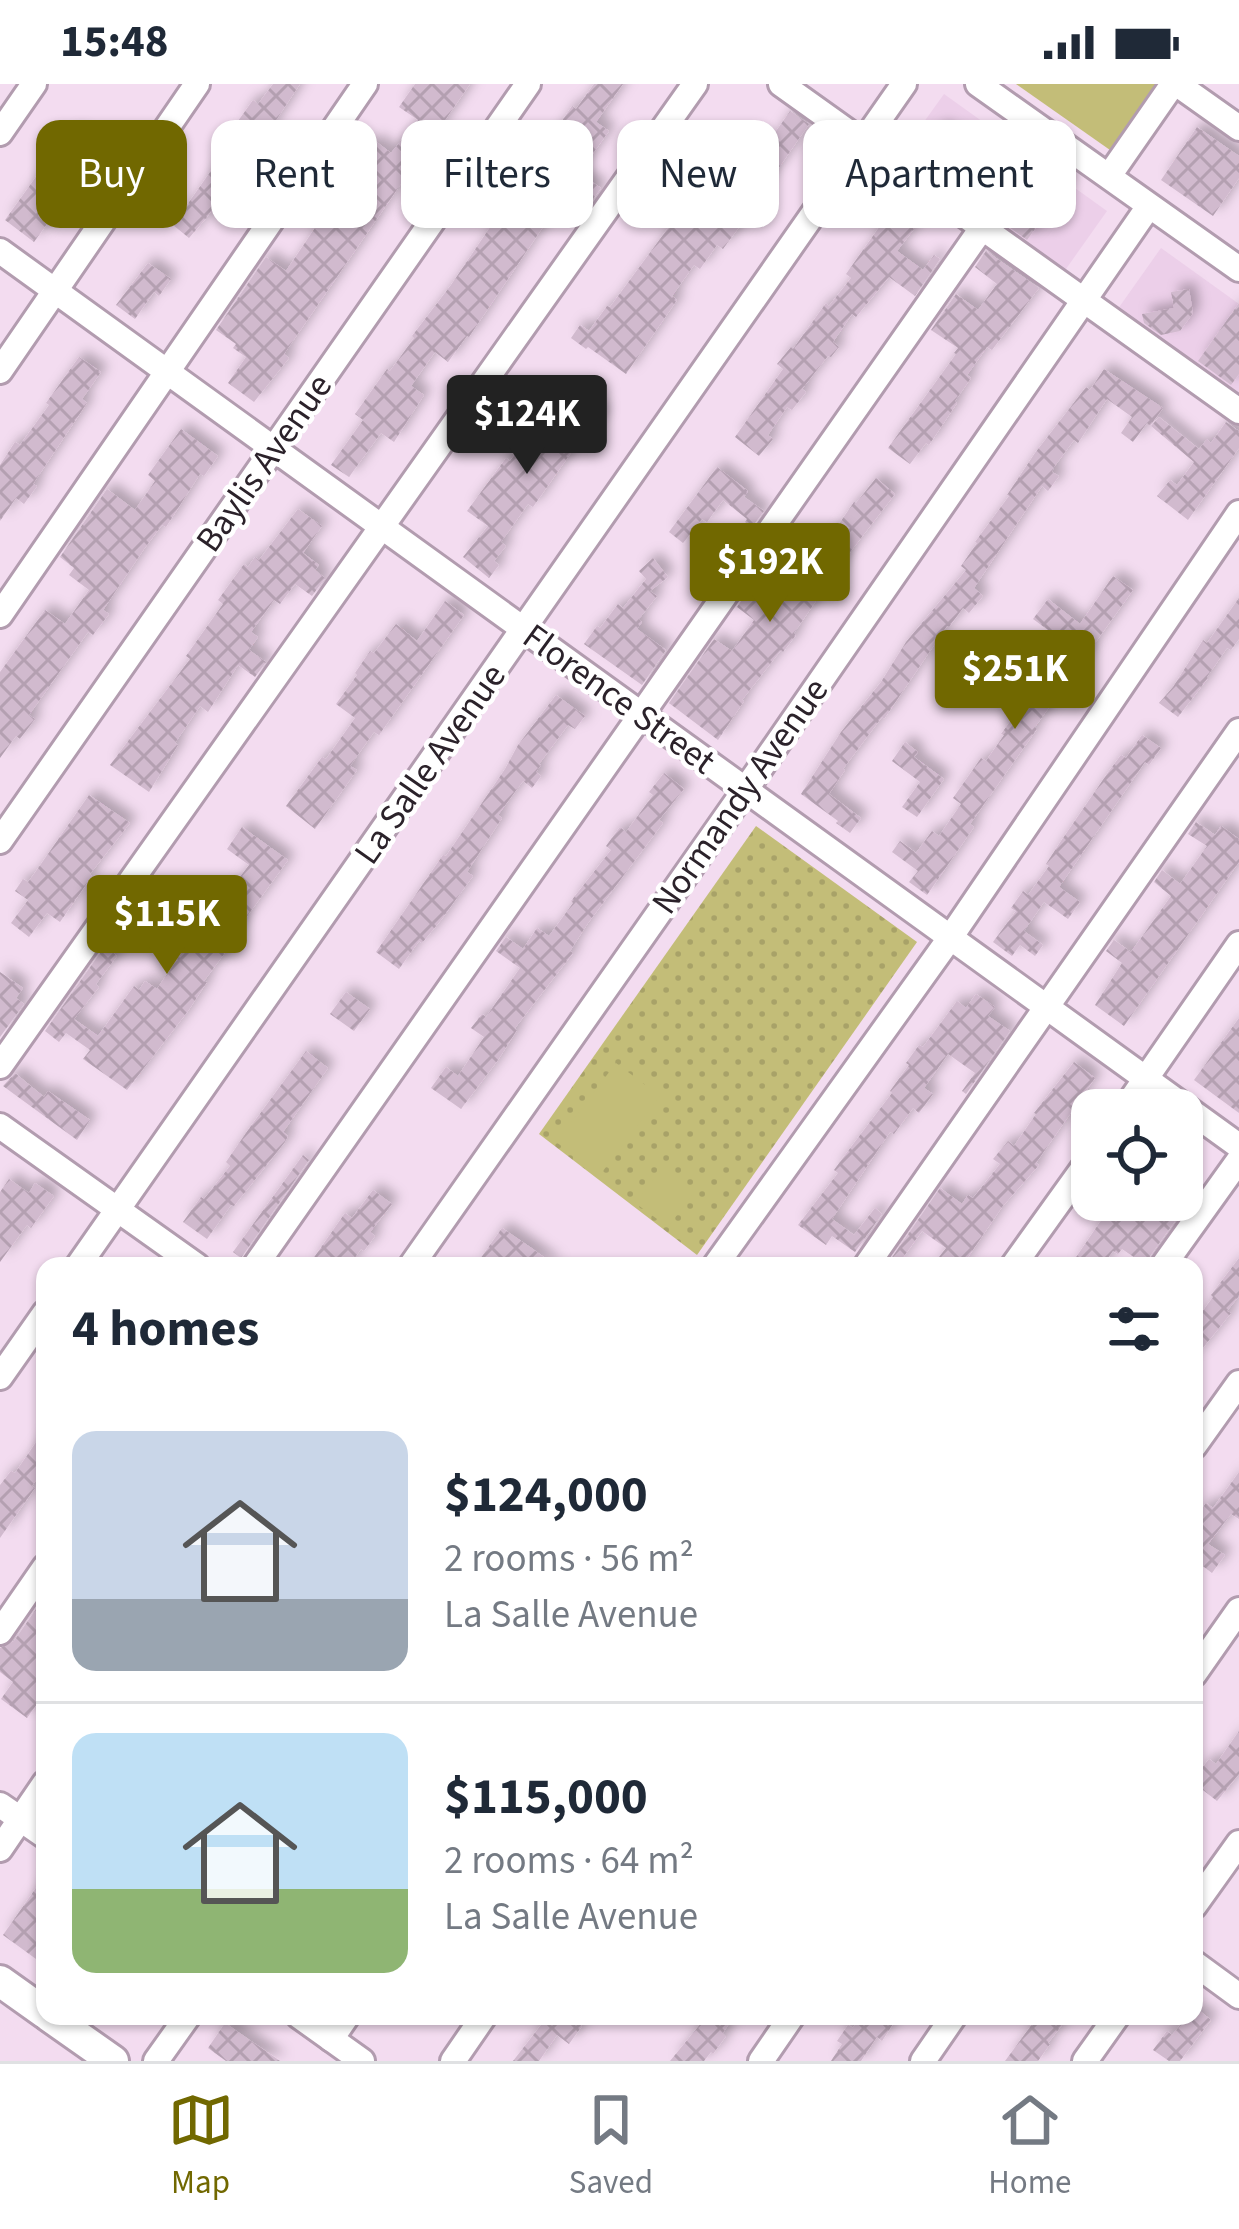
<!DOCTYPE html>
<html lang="en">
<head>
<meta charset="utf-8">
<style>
	body { margin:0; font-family:"Source Sans 3",sans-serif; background:#f2f2f3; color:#1f2937; height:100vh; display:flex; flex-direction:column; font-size:45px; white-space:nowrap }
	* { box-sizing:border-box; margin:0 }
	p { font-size:39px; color:#747a83 }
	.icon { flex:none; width:66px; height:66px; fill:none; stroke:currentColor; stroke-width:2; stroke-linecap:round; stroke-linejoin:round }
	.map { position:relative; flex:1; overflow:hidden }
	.sheet { position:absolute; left:36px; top:1173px; width:1167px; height:768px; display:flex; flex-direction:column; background:#fff; border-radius:24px; box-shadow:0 3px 9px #0004 }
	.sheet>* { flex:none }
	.hud { position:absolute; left:36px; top:36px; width:1167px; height:108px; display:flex; gap:24px }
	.tools { position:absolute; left:1071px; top:1005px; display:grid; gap:24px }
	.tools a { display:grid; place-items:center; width:132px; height:132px; border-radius:24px; background:#fff; box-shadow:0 3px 9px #0004; font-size:60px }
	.price { position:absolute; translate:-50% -102px; padding:0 27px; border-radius:12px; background:#716800; color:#fff; font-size:39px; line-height:78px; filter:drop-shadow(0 3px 6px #0008) }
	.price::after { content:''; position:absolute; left:50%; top:72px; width:36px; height:27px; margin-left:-18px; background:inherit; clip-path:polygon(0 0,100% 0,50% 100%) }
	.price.active { background:#222; color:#fff }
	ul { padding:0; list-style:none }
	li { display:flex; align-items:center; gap:36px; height:300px; padding:0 36px }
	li+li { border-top:3px solid #e0e1e3 }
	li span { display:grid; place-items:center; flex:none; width:336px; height:240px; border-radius:24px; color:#555 }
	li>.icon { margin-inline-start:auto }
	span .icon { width:144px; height:144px; fill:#fffc; stroke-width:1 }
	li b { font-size:51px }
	h2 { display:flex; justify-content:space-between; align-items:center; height:144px; padding:0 36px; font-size:51px }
	.pill { padding:0 42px; border-radius:24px; background:#fff; box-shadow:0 3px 9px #0004; font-size:42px; line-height:108px }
	.pill.active { background:#716800; color:#fff }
	.status { display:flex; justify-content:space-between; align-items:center; height:84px; padding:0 60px; background:#fff; direction:ltr }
	.status svg { height:33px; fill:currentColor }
	.menu { display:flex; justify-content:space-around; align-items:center; height:168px; border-top:3px solid #e0e1e3; background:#fff; font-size:33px; color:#747a83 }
	.menu a { display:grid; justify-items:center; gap:6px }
	.menu .active { color:#716800 }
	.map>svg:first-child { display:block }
	.built { fill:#eccfe9 }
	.grass { fill:url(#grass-dots) }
	.park { fill:#c3bd78 }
	.building { fill:url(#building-cross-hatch); filter:url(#shadow) }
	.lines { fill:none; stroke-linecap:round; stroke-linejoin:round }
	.minor-casing { stroke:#b29caf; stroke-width:30 }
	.major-casing { stroke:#b29caf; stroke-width:36 }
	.minor { stroke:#fff; stroke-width:24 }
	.major { stroke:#fff; stroke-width:30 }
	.labels { text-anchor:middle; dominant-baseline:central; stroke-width:9; stroke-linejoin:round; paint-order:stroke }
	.street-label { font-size:36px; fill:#2b222a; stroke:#fff }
</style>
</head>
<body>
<div class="status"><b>15:48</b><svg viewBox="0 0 49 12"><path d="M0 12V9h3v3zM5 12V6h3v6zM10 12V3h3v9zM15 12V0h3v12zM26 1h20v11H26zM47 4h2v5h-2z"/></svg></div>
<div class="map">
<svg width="1239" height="1977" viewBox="0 0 1239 1977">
	<defs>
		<pattern id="grass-dots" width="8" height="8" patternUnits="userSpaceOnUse" patternTransform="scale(3)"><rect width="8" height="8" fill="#c3bd78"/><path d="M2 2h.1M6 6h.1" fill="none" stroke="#a8a268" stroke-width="1.8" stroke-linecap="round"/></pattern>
		<pattern id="building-cross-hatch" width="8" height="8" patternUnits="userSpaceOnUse" patternTransform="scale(3)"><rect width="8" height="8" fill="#d1bace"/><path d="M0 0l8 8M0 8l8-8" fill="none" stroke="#b4a0b1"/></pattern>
		<filter id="shadow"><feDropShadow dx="7" dy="-7" stdDeviation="6" flood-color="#0004"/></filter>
	</defs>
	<rect width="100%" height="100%" fill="#f3dcf0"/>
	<g class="built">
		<path d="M 944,10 L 1107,127 L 1061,192 L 898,74 Z"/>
		<path d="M 1161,164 L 1239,220 L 1239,317 L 1115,229 Z"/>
	</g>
	<path class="grass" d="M 756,742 L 917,858 L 697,1171 L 539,1050 Z"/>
	<g class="park">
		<path d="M 1016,0 L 1157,0 L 1110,66 Z"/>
		<path d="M 616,979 L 660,1012 L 600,1091 L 556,1058 Z"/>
		<path d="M 660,1087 L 692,1111 L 668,1143 L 635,1119 Z"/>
	</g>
	<g class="building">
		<path d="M 273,0 L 300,0 L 259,62 L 269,69 L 257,86 L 245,78 L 207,133 L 189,154 L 173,141 L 243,41 L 238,37 L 253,16 L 258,20 Z"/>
		<path d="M 415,0 L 470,0 L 428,61 L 434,66 L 421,81 L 416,78 L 284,270 L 289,274 L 254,318 L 228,299 L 246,273 L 233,264 L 236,260 L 216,246 L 266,173 L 286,187 L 374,56 L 391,69 L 418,36 L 399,23 Z"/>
		<path d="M 594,0 L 623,0 L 596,38 L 609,47 L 579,89 L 601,104 L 576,139 L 555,125 L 469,253 L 467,252 L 448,278 L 435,268 L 411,302 L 424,311 L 394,358 L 381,349 L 349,393 L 331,381 L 363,336 L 355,330 L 387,285 L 390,287 L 414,254 L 412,252 L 451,201 L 572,22 L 576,25 Z"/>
		<path d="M 790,27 L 809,40 L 778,85 L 777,84 L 752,117 L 756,120 L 723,165 L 717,161 L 700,185 L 694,181 L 672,212 L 677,216 L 626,290 L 588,263 L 586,265 L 571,254 L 580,241 L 589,247 L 607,222 L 610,223 L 729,61 L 754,79 Z"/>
		<path d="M 940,43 L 985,75 L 973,91 L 928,60 Z"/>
		<path d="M 1197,43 L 1239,72 L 1239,94 L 1213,132 L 1161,96 Z"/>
		<path d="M 74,48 L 100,66 L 34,158 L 5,136 L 53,69 L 57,72 Z"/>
		<path d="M 1027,65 L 1070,96 L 1027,156 L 984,125 Z"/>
		<path d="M 904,108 L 922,121 L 907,140 L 914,145 L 897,167 L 923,186 L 934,171 L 940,175 L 915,212 L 889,193 L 856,233 L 852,230 L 833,258 L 839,263 L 831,273 L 828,272 L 802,305 L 806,308 L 792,326 L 787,323 L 768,351 L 773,355 L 759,372 L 735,353 L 783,285 L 777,280 L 791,263 L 793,265 L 826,219 L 829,222 L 851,194 L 846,190 Z"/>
		<path d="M 986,167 L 1039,204 L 992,266 L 987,263 L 967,291 L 971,294 L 955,317 L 957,319 L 929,361 L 926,359 L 910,380 L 888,364 L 956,270 L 954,269 L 958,264 L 931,246 L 956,210 L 978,226 L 997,200 L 975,183 Z"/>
		<path d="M 148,179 L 171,195 L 159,212 L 154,208 L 135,235 L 116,221 Z"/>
		<path d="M 1189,205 L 1193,229 L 1180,247 L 1161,251 L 1144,239 L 1142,230 L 1174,224 L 1171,208 Z"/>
		<path d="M 1239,219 L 1239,290 L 1231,301 L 1198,277 Z"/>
		<path d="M 79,273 L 101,288 L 82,315 L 87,319 L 33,400 L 37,402 L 24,420 L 16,414 L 0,437 L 0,381 L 15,358 L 20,361 L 49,321 L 46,319 Z"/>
		<path d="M 1104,285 L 1163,324 L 1150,342 L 1147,339 L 1133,358 L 1121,349 L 1132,333 L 1107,315 L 1078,359 L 1074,356 L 1054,383 L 1052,388 L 1059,392 L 1048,407 L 1042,402 L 974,504 L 983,512 L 969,529 L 963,524 L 949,543 L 947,542 L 884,635 L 882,633 L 843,685 L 845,686 L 829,710 L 861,734 L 850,749 L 836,739 L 838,737 L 801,710 L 841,648 L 881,598 L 906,558 L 966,486 L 961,482 L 977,459 L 975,458 L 1009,412 L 1007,411 L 1035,369 L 1086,303 L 1090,306 Z"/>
		<path d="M 572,308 L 604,330 L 591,348 L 587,346 L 533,423 L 528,420 L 501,458 L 506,462 L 494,477 L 499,481 L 489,494 L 463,473 L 488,442 L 467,427 L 506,374 L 510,377 L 547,325 L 555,331 Z"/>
		<path d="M 1159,333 L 1199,365 L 1207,355 L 1211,359 L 1226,338 L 1239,347 L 1239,364 L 1188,436 L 1157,412 L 1170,396 L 1177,401 L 1194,378 L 1151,342 Z"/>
		<path d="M 181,345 L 218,372 L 204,392 L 200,390 L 166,443 L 162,441 L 144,465 L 103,526 L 109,530 L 93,551 L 88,548 L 29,631 L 35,635 L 20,655 L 16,652 L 0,674 L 0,588 L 45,526 L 65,540 L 89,506 L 69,491 L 74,484 L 60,473 L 107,405 L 135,426 L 155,397 L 148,391 Z"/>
		<path d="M 717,383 L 748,407 L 744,413 L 764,427 L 752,443 L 745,438 L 747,435 L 723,416 L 707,438 L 702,435 L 683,459 L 669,448 Z"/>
		<path d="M 876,394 L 895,410 L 844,476 L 794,549 L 796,551 L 783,568 L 781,566 L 742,616 L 744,617 L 718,656 L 669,619 L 714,555 L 732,567 L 754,536 L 737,523 L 763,486 L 769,491 L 767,494 L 791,510 L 854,418 L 856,419 Z"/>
		<path d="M 298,425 L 322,442 L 303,469 L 319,481 L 315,486 L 325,494 L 312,512 L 295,500 L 280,520 L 274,516 L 251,548 L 258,553 L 249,566 L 266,578 L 255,593 L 238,581 L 208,628 L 200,622 L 175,659 L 178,661 L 149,708 L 110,681 L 190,575 L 186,572 L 223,520 L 218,516 L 244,480 L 248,483 L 255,473 L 259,476 Z"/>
		<path d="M 653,474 L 668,493 L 650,507 L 657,512 L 639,535 L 642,538 L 637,545 L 666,566 L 642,601 L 584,560 L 597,542 L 600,544 L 618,520 L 623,524 L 646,495 L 639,487 Z"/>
		<path d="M 1113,492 L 1133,506 L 1035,643 L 1037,645 L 970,740 L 974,743 L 927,811 L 909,798 L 918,787 L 892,768 L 900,757 L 916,769 L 932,747 L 939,752 L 961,720 L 953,714 L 981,674 L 986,677 L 1004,651 L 1001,650 L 1067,560 L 1033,535 L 1048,515 L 1080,540 Z"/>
		<path d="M 1239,514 L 1239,555 L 1231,566 L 1227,564 L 1207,593 L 1208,594 L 1178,633 L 1159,619 L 1173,603 L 1203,556 L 1207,559 Z"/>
		<path d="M 445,517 L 464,531 L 379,651 L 374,648 L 350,682 L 357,686 L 315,745 L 286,722 L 322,673 L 326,675 L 355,634 L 336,620 L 357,591 L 355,589 L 370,567 L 374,569 L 396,540 L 417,557 Z"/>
		<path d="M 556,611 L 585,632 L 575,645 L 568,641 L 539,680 L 541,681 L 536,688 L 541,692 L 532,704 L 523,697 L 498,731 L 502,734 L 467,788 L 473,792 L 441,836 L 422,859 L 419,857 L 399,885 L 376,868 L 443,771 L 446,772 L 505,685 L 518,661 Z"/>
		<path d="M 1142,651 L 1161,664 L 1149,681 L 1145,678 L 1059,803 L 1080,818 L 1068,835 L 1044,818 L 1024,847 L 1043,861 L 1035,872 L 1020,861 L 1012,872 L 993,858 L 1016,827 L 1011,824 L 1023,807 L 1028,811 L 1049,782 L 1046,780 L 1061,757 L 1109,687 L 1121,671 L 1126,674 Z"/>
		<path d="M 905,658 L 918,668 L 914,673 L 944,695 L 917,733 L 902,723 L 920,698 L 892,677 Z"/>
		<path d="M 664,689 L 684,705 L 659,736 L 663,739 L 588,839 L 570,867 L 573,869 L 515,944 L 517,946 L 498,976 L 461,1025 L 431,1004 L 446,983 L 458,992 L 484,953 L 471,944 L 482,930 L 486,933 L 520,884 L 496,867 L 506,853 L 523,865 L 537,844 L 549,852 L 573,819 L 571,817 L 611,766 L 606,762 L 620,743 L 626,748 L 653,711 L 649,708 Z"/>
		<path d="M 89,711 L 130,739 L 90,790 L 92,792 L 60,838 L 47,829 L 29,853 L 11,839 L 28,816 L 15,807 L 23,795 L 28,798 L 34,790 Z"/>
		<path d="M 1196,738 L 1215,751 L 1221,742 L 1239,755 L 1239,778 L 1124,942 L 1095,921 L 1122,879 L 1106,867 L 1114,856 L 1131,868 L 1171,812 L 1154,798 L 1162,786 L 1180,800 L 1207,762 L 1188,750 Z"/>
		<path d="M 242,743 L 288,776 L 224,864 L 227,866 L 204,897 L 207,898 L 188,927 L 127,1006 L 83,975 L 90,966 L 66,949 L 59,958 L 45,947 L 105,862 L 117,872 L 96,900 L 99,903 L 74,935 L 98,952 L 134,902 L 139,906 L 145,897 L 157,905 L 203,837 L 219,817 L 221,818 L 249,781 L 227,765 Z"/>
		<path d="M 0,888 L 23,904 L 16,914 L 24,920 L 0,953 Z"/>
		<path d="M 346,908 L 370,925 L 354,947 L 330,930 Z"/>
		<path d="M 976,910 L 995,923 L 988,932 L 1010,947 L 966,1010 L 962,1007 L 975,989 L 948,970 L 924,1004 L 933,1010 L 919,1029 L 913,1024 L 894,1050 L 890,1048 L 832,1135 L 854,1151 L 875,1124 L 882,1130 L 855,1168 L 832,1152 L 826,1161 L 798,1141 L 838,1089 L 834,1086 L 854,1059 L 892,1009 L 890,1007 L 909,981 L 906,979 L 919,961 L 923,963 L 957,917 L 966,924 Z"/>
		<path d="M 1239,934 L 1239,1029 L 1194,996 Z"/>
		<path d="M 306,967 L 328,984 L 283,1048 L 288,1052 L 285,1058 L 234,1122 L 231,1121 L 207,1155 L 183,1138 L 201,1113 L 204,1115 L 230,1082 L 226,1078 L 248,1046 Z"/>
		<path d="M 1074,978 L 1095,994 L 1036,1079 L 1039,1081 L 1002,1123 L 962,1182 L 932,1182 L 946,1164 L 922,1147 L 897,1182 L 886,1182 L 940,1104 L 962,1120 L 968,1111 L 973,1114 L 1000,1080 L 993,1075 L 1008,1057 L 1014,1062 L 1036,1030 L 1034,1029 Z"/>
		<path d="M 15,989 L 44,1013 L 48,1007 L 90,1036 L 77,1056 L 3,1002 Z"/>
		<path d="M 303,1071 L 309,1076 L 241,1174 L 233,1168 Z"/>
		<path d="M 9,1095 L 29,1109 L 35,1099 L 54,1112 L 31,1144 L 27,1141 L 0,1178 L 0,1108 Z"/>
		<path d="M 373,1106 L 392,1120 L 370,1148 L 375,1152 L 364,1167 L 361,1165 L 349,1182 L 308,1182 L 345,1129 L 352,1134 Z"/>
		<path d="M 1115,1116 L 1176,1116 L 1185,1123 L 1150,1172 L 1147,1182 L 1122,1165 L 1118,1170 L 1113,1167 L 1102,1182 L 1070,1182 Z"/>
		<path d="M 502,1144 L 530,1163 L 556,1182 L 475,1182 Z"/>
		<path d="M 1239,1174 L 1239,1212 L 1227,1227 L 1231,1229 L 1194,1275 L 1194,1239 L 1213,1213 L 1211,1211 Z"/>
		<path d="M 45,1345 L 45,1383 L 32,1402 L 35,1404 L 0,1454 L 0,1401 L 11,1387 L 15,1389 Z"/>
		<path d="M 1239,1388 L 1239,1435 L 1231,1430 L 1208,1460 L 1225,1471 L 1212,1489 L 1196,1477 L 1194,1479 L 1194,1450 L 1201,1442 L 1194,1436 L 1206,1419 L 1213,1424 Z"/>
		<path d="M 45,1512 L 45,1609 L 27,1634 L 1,1615 L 13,1598 L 0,1588 L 0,1564 L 14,1557 Z"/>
		<path d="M 1239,1647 L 1239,1690 L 1217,1717 L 1194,1699 L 1194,1694 L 1209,1675 L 1216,1680 Z"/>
		<path d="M 45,1791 L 45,1862 L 36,1875 L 3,1851 Z"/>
		<path d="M 1195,1923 L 1211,1936 L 1180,1977 L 1169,1977 L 1153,1966 L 1167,1947 L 1172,1951 L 1188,1932 L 1194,1932 Z"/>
		<path d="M 548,1932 L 568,1932 L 582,1942 L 569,1960 L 557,1951 L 539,1977 L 513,1977 Z"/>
		<path d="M 707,1932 L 734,1932 L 723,1949 L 726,1952 L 713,1970 L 711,1968 L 704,1977 L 670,1977 Z"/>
		<path d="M 861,1932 L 887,1932 L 895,1937 L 882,1957 L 877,1953 L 861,1977 L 831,1977 L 842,1960 L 837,1957 L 848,1941 L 853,1944 Z"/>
		<path d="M 1038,1932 L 1069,1932 L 1048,1959 L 1050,1960 L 1038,1977 L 1005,1977 Z"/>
		<path d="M 225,1939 L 280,1977 L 226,1977 L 208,1964 Z"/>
	</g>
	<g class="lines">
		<g class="minor-casing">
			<g id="minor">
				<path d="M 781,0 L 1239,327"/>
				<path d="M 978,0 L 1239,185"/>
				<path d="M 1177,0 L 1239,44"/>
				<path d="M 0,49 L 34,0"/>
				<path d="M 1109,92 L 1173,0"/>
				<path d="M 0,167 L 1239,1062"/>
				<path d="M 0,287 L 197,0"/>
				<path d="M 0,531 L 365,0"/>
				<path d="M 0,757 L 528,0"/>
				<path d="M 0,982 L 695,0"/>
				<path d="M 1124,1026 L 1239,860"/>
				<path d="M 0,1042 L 197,1182"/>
				<path d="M 78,1182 L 904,0"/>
				<path d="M 255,1182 L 982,144"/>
				<path d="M 411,1182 L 757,689 L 1149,122"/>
				<path d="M 715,1182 L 950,854 L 1239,429"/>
				<path d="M 866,1182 L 1239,647"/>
				<path d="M 1013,1182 L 1092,1072"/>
				<path d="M 1163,1182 L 1239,1076"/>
				<path d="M 0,1293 L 45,1229"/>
				<path d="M 1194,1362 L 1239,1299"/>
				<path d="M 0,1548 L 45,1483"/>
				<path d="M 1194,1590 L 1239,1526"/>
				<path d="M 0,1721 L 45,1752"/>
				<path d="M 0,1765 L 45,1699"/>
				<path d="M 1194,1822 L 1239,1759"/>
				<path d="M 1194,1879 L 1239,1912"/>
				<path d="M 299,1932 L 362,1977"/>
				<path d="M 331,1955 L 347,1932"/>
				<path d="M 156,1977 L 188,1932"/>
				<path d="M 453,1977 L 484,1932"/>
				<path d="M 761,1977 L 792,1932"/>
				<path d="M 923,1977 L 954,1932"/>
				<path d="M 1085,1977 L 1117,1932"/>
			</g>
		</g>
		<g class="major-casing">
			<g id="major">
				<path d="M 0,1897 L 45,1929"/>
				<path d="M 49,1932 L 113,1977"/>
			</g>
		</g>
		<use href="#minor" class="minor"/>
		<use href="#major" class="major"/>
	</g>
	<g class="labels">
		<g class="street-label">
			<text transform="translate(264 379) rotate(-55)">Baylis Avenue</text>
			<text transform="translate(619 615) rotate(36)">Florence Street</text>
			<text transform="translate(430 680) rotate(-55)">La Salle Avenue</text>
			<text transform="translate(740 712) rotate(-55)">Normandy Avenue</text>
		</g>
	</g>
</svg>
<div class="tools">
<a><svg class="icon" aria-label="locate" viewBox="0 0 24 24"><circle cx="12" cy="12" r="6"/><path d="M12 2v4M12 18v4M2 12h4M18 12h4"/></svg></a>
</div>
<b class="price active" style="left:527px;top:393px">$124K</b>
<b class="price" style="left:770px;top:541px">$192K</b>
<b class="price" style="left:1015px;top:648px">$251K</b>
<b class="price" style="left:167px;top:893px">$115K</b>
<div class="hud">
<a class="pill active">Buy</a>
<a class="pill">Rent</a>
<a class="pill">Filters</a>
<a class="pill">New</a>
<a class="pill">Apartment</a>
</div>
<section class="sheet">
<h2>4 homes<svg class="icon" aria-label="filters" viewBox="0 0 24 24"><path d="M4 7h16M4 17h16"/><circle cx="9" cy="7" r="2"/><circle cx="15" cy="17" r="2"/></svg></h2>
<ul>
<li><span style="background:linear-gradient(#c9d6e8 70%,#9aa5b1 0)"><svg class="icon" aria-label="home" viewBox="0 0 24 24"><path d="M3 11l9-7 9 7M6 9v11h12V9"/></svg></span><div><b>$124,000</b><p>2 rooms · 56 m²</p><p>La Salle Avenue</p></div></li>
<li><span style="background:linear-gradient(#bfe0f5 65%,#8fb573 0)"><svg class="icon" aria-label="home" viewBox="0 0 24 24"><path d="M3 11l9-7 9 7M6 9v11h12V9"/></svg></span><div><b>$115,000</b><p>2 rooms · 64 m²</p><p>La Salle Avenue</p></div></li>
</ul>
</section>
</div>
<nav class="menu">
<a class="active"><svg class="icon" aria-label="map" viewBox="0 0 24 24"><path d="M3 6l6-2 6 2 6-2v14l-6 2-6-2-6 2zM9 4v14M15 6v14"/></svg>Map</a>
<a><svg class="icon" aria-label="saved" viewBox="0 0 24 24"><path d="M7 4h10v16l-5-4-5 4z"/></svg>Saved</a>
<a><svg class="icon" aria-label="home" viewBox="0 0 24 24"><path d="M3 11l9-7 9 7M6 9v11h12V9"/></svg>Home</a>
</nav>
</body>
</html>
